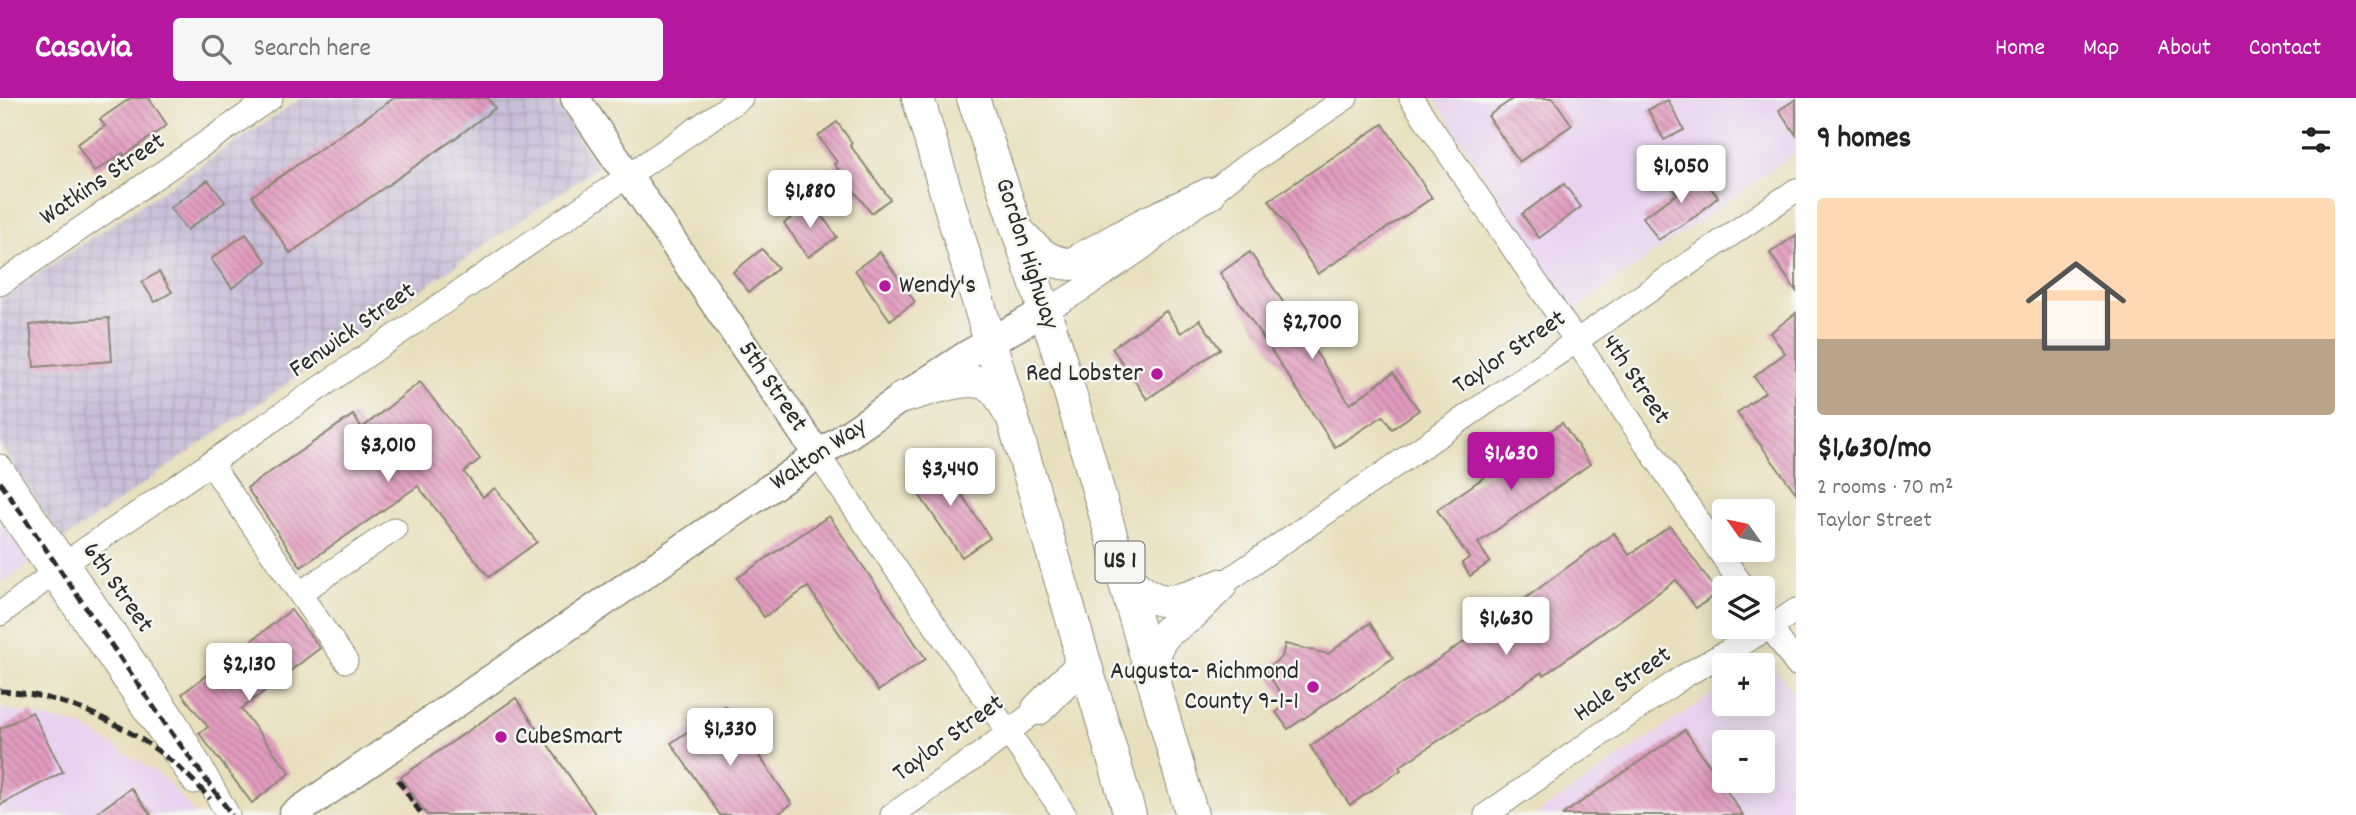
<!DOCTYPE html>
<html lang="en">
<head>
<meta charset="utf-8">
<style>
	body { margin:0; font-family:Dekko,sans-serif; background:#f6f6f6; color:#222; height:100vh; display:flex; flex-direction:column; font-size:26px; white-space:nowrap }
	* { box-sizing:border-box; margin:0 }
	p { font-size:23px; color:#767676 }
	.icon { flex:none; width:38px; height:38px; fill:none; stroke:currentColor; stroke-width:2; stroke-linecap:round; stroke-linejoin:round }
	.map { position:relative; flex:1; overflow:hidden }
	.drawer { display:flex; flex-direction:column; background:#fff; width:560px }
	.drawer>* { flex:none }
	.needle { width:46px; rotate:303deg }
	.tools { position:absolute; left:1712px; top:401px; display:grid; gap:14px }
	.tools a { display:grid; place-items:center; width:63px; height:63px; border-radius:7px; background:#fff; box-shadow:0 4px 18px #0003; font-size:35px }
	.price { position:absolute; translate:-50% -60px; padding:0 16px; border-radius:7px; background:#fff; color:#222; font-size:23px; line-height:46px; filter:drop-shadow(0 2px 4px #0008) }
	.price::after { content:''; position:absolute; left:50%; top:42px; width:21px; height:16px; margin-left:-10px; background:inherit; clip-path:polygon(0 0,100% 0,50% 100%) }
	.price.on { background:#b5179e; color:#fff }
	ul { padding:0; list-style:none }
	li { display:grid; align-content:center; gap:14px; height:371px; padding:0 21px }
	li span { display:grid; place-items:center; height:217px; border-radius:7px; color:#555 }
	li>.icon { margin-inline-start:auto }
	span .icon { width:126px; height:126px; fill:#fffc; stroke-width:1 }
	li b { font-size:30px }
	h2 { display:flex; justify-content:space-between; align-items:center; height:84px; padding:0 21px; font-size:30px }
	header { display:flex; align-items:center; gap:42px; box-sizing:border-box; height:98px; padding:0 35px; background:#b5179e; color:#fff }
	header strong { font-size:33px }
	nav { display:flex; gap:38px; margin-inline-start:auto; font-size:24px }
	.search { width:490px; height:63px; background:#f6f6f6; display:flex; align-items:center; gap:18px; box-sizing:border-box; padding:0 24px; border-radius:7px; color:#767676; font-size:26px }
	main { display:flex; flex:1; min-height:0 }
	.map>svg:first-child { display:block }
	.built { fill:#e7d2ef; fill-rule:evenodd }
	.industrial { fill:url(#industrial-grid) }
	.building { fill:url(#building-back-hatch) }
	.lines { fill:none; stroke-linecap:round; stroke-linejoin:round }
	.minor-casing { stroke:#8a8674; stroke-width:25 }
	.major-casing { stroke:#8a8674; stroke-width:31 }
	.highway-casing { stroke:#8a8674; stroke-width:34 }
	.minor { stroke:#fff; stroke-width:23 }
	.major { stroke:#fff; stroke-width:28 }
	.highway { stroke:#fff; stroke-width:32 }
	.rail { stroke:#2b2b2b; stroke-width:5; stroke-dasharray:10 5; stroke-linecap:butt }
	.poi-dot { fill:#b5179e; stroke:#f6f6f2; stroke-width:2.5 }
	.labels { text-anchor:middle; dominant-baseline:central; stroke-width:5; stroke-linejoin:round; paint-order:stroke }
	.shield { fill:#f6f6f2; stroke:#686867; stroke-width:2 }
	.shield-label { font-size:24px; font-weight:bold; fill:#2b2b2b }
	.street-label { font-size:26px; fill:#2b2b2b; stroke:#f6f6f2 }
	.poi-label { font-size:26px; fill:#2b2b2b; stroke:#f6f6f2; text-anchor:start }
</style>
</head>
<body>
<header>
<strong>Casavia</strong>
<div class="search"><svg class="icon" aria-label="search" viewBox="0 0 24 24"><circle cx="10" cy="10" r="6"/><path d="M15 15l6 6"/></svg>Search here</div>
<nav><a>Home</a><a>Map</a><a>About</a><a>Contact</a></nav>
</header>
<main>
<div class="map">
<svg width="1796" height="717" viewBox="0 0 1796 717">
	<defs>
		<pattern id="industrial-grid" width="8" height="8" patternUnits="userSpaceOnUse" patternTransform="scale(1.75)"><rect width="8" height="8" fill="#c8bfd8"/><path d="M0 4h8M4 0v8" fill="none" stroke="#aca4ba"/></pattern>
		<pattern id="building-back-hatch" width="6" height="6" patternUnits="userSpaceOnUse" patternTransform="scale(1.75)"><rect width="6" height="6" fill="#e29bc0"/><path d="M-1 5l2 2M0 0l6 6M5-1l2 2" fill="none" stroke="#b77f9c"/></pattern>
	</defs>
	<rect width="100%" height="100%" fill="#f6f6f2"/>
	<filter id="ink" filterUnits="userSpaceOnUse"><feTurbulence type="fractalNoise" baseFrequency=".0143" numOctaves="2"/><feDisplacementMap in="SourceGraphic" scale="14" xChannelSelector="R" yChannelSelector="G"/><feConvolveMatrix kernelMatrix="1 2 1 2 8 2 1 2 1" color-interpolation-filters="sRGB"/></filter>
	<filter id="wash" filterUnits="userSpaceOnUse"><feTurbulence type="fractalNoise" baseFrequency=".00686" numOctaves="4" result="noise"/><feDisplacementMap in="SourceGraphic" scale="28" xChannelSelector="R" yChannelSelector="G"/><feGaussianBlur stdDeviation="1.57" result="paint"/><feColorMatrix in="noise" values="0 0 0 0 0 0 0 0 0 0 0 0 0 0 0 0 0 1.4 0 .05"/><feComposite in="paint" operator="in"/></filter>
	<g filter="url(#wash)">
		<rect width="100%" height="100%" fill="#e8e0bd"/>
		<g class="built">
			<path d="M 1434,0 L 1796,0 L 1796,54 L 1573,213 Z"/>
			<path d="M 0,421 L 30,466 L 0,486 Z"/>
			<path d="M 1762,562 L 1769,562 L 1773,567 L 1796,600 L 1796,717 L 1536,717 L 1724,588 L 1724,606 L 1762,606 L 1762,567 L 1754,567 ZM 1724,644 L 1762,644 L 1762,682 L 1724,682 Z"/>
			<path d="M 0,610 L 82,628 L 162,678 L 196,717 L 0,717 Z"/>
		</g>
		<path class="industrial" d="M 302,0 L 552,0 L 597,69 L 63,442 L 0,347 L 0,201 Z"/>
		<g id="blocks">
			<g class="building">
				<path d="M 131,0 L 149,0 L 167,27 L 124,58 L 123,55 L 94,74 L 77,46 L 105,28 L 100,21 Z"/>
				<path d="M 394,0 L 488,0 L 495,10 L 457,39 L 290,155 L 252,98 Z"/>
				<path d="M 1514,0 L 1553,0 L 1572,27 L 1519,64 L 1488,18 Z"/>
				<path d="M 1796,1 L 1796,37 L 1779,12 Z"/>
				<path d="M 1668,2 L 1684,32 L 1664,42 L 1648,12 Z"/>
				<path d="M 837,24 L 852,45 L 850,47 L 890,101 L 871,115 L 834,66 L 837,64 L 818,38 Z"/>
				<path d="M 1383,26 L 1432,100 L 1318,176 L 1269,102 Z"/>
				<path d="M 1693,70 L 1718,99 L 1696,118 L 1658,142 L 1643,119 L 1677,96 L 1671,89 Z"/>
				<path d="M 208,82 L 225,104 L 187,132 L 170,110 Z"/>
				<path d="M 1564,86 L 1581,109 L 1539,140 L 1522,116 Z"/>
				<path d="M 813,105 L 837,139 L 808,159 L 784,125 Z"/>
				<path d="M 246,136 L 267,164 L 232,190 L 211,161 Z"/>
				<path d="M 1796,137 L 1796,193 L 1770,155 Z"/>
				<path d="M 762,151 L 778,170 L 749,194 L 733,174 Z"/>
				<path d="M 880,154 L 915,204 L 890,222 L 855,172 Z"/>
				<path d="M 1250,154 L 1350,306 L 1393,275 L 1419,312 L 1392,331 L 1383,318 L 1335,349 L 1220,175 Z"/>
				<path d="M 159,174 L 172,194 L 155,204 L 142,184 Z"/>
				<path d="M 1166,213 L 1181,235 L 1200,222 L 1220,251 L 1147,301 L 1112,250 Z"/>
				<path d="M 1796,215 L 1796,395 L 1737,315 L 1765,294 L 1754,279 L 1785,255 L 1770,235 Z"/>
				<path d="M 109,220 L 112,263 L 34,269 L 30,227 Z"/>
				<path d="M 420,284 L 480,361 L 464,374 L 483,399 L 495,390 L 537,444 L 489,479 L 418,388 L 301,469 L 247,390 L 353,317 L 362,330 Z"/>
				<path d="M 1562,325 L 1590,366 L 1478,445 L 1490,464 L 1470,478 L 1462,465 L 1469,460 L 1437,412 Z"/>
				<path d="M 939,362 L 990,440 L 962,459 L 909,382 Z"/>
				<path d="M 829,418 L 926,561 L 878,593 L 808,489 L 764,519 L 737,480 Z"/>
				<path d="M 1670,428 L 1718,495 L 1696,510 L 1676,482 L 1544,577 L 1542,574 L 1399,669 L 1401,672 L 1350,707 L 1310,648 L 1489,527 L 1614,435 L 1629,457 Z"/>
				<path d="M 291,512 L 320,550 L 241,611 L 290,675 L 252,705 L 199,635 L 208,629 L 182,596 Z"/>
				<path d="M 1370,525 L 1393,560 L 1288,631 L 1276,614 L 1288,606 L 1265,572 L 1282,559 L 1285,546 L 1328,556 Z"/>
				<path d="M 516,600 L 596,717 L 427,717 L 401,679 Z"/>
				<path d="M 725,608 L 792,706 L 776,717 L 720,717 L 671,645 Z"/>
				<path d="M 32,614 L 63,674 L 0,707 L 0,631 Z"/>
				<path d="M 1685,632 L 1743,717 L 1562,717 Z"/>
				<path d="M 131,690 L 151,717 L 94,717 Z"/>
			</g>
		</g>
	</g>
	<g filter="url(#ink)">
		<use href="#blocks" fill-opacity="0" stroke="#8a8674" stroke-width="2"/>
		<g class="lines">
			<g class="minor-casing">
				<g id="minor">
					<path d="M 1411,0 L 1744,490"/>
					<path d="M 0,186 L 271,0"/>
					<path d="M 1045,213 L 1076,195 L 1141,151 L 1244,69 L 1346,0"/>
					<path d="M 818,357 L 1065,717"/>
					<path d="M 210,365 L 346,563"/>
					<path d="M 0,368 L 173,619 L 228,717"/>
					<path d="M 0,401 L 194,684"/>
					<path d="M 1221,487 L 1796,92"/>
					<path d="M 300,495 L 395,431"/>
					<path d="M 0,516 L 84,452 L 741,0"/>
					<path d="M 1762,517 L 1796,566"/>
					<path d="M 892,717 L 986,652 L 1038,611"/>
					<path d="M 1486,717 L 1684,578 L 1771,529 L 1796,512"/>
				</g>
			</g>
			<g class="major-casing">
				<g id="major">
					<path d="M 575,0 L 818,357"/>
					<path d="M 293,717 L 903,299 L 967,257 L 1045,213"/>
				</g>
			</g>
			<g class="highway-casing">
				<g id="highway">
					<path d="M 918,0 L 1130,717"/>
					<path d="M 973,0 L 1057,250 L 1192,717"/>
					<path d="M 1021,136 C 1036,152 1048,166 1072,166 L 1142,127 L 1209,96"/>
					<path d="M 903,299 C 927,293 972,273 993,290 C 1000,296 1004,305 1008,313"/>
					<path d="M 1124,477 C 1156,512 1173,506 1213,490"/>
					<path d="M 1155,578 L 1155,557 L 1159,544 L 1167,534 L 1191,517 L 1221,487"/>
					<path d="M 1038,611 L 1077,572 L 1080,565 L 1078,546"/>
				</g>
			</g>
			<use href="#minor" class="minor"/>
			<use href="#major" class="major"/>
			<use href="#highway" class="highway"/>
			<g class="rail">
				<path d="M 0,384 L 166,627 L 232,717"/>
				<path d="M 0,593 C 75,596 162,643 210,701"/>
				<path d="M 398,682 L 422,717"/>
			</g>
		</g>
	</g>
	<g class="poi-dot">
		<circle cx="885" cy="188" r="7"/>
		<circle cx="1157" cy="276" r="7"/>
		<circle cx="1313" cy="589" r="7"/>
		<circle cx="501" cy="639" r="7"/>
	</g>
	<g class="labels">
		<rect class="shield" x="1095.5" y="443.5" width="49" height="41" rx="5"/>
		<g class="shield-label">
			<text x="1120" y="464">US 1</text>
		</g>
		<g class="street-label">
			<text transform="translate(103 82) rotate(-34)">Watkins Street</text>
			<text transform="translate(1026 156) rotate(72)">Gordon Highway</text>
			<text transform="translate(353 233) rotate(-35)">Fenwick Street</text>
			<text transform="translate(1510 255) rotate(-34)">Taylor Street</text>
			<text transform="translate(1635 282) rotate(56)">4th Street</text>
			<text transform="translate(772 289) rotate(56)">5th Street</text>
			<text transform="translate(819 357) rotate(-34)">Walton Way</text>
			<text transform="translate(117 490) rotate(55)">6th Street</text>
			<text transform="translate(1623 587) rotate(-35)">Hale Street</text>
			<text transform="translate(949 641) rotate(-36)">Taylor Street</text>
		</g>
		<g class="poi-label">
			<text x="899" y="188">Wendy's</text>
			<text x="1143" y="276" text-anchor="end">Red Lobster</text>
			<text x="1299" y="574" text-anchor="end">Augusta- Richmond<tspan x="1299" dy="30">County 9-1-1</tspan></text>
			<text x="515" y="639">CubeSmart</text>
		</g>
	</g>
</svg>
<div class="tools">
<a><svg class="needle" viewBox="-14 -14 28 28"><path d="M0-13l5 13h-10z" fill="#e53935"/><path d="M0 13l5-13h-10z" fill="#767676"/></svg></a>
<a><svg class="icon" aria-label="layers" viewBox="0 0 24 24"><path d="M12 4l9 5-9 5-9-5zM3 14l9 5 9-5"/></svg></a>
<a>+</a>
<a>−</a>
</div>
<b class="price" style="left:1681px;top:107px">$1,050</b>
<b class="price" style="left:810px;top:132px">$1,880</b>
<b class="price" style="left:1312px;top:263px">$2,700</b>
<b class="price" style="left:388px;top:386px">$3,010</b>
<b class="price on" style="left:1511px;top:394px">$1,630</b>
<b class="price" style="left:950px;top:410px">$3,440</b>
<b class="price" style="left:1506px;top:559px">$1,630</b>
<b class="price" style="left:249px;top:605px">$2,130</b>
<b class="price" style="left:730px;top:670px">$1,330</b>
</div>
<section class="drawer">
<h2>9 homes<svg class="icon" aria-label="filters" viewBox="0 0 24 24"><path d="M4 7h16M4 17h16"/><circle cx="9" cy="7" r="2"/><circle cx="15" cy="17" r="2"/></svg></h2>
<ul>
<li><span style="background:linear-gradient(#ffd9b3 65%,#b9a48a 0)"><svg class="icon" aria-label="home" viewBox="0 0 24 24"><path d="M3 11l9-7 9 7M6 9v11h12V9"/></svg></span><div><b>$1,630/mo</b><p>2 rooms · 70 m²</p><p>Taylor Street</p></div></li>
</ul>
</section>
</main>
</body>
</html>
